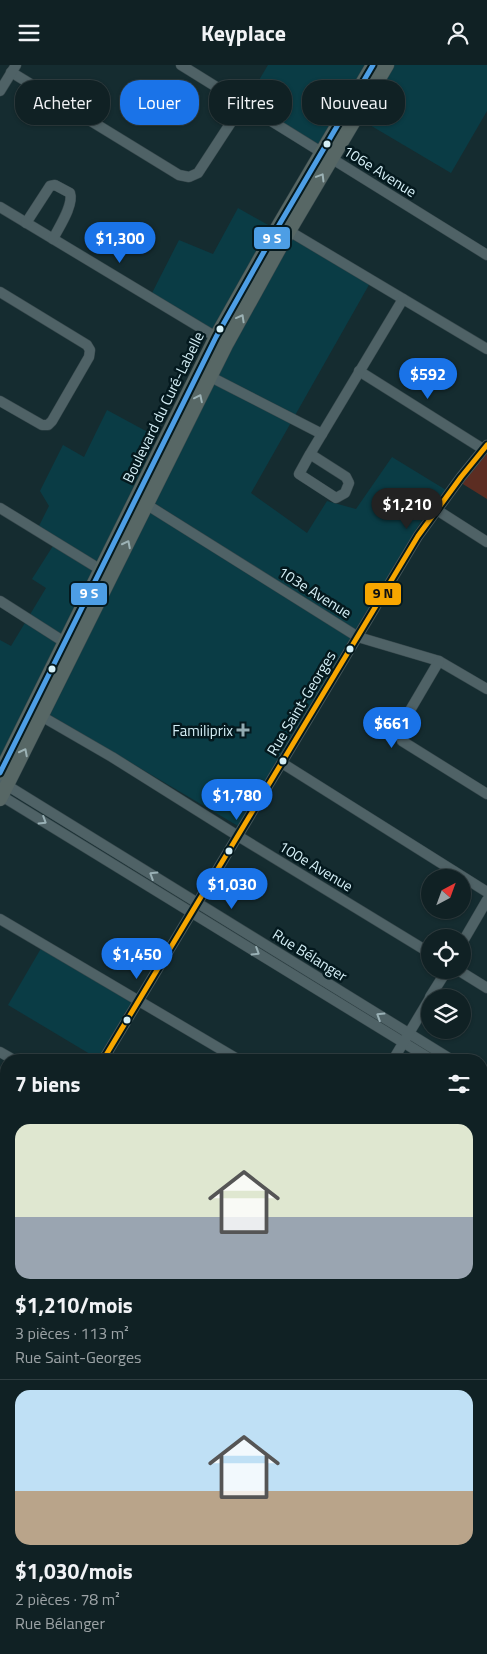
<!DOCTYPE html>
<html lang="fr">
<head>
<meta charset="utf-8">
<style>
	body { margin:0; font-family:"Titillium Web",sans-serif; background:#19292c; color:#f1f3f6; height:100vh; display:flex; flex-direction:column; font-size:19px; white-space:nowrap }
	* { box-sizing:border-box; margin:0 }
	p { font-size:16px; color:#9ca3a6 }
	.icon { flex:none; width:28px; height:28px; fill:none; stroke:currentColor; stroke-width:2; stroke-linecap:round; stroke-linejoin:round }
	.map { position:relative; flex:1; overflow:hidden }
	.panel { position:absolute; left:0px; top:989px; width:488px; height:601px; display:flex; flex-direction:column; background:#102124; border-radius:20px 20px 0 0; box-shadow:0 1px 4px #0004,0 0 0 1px #303e41 }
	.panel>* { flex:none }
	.banner { position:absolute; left:15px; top:15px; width:458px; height:45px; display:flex; gap:10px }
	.needle { width:32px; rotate:41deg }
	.controls { position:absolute; left:421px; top:804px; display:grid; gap:10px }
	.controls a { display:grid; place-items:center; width:50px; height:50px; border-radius:50%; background:#102124; box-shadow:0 1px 4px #0004,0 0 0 1px #303e41; font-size:25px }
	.price { position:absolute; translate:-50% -42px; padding:0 11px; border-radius:18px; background:#1a73e8; color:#fff; font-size:16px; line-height:32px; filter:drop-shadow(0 1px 2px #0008) }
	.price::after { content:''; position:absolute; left:50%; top:30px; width:15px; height:11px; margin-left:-8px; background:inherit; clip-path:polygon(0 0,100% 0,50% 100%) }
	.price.selected { background:#222; color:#fff }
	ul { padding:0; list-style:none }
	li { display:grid; align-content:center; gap:10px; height:265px; padding:0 15px }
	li+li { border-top:1px solid #303e41 }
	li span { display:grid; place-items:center; height:155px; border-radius:15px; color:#555 }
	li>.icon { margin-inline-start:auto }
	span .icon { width:90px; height:90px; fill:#fffc; stroke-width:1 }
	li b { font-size:21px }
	h2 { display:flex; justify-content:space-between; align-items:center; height:60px; padding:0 15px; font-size:21px }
	.pill { padding:0 18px; border-radius:20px; background:#102124; box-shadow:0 1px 4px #0004,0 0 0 1px #303e41; font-size:18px; line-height:45px }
	.pill.selected { background:#1a73e8; color:#fff }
	header { display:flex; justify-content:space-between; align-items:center; height:65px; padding:0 15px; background:#102124; font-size:22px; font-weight:700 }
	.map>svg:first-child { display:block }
	.built { fill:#0a3c45 }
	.green { fill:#5c2d22 }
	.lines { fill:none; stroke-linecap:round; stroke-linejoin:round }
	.minor-casing { stroke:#37484c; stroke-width:11 }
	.major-casing { stroke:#37484c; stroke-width:15 }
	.minor { stroke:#4f6266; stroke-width:10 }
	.major { stroke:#576765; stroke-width:14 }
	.bus-1-casing { stroke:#04191e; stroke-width:9 }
	.bus-2-casing { stroke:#04191e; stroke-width:9 }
	.bus-1 { stroke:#4d9ee5; stroke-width:5 }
	.bus-2 { stroke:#f7a600; stroke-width:5 }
	.oneway { stroke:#9cb2b5 }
	.oneway2 { stroke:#99b0b5 }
	.bus-dot { fill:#d5eff6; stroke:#04191e; stroke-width:2 }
	.poi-dot { fill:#92abb1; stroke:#04191e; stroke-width:2 }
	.labels { text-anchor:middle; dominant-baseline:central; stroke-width:5; stroke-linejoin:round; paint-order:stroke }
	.street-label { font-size:15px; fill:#d5eff6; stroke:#04191e }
	.poi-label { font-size:15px; fill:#d5eff6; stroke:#04191e; text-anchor:end }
	.line-badge { stroke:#04191e; stroke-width:2 }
	.badge-label { font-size:14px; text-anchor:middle; font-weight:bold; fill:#fff }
	.pale-badge-label { font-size:14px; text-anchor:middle; font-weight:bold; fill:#111 }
</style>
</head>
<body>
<header><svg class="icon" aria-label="menu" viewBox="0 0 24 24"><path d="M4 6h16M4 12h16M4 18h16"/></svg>Keyplace<svg class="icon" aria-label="person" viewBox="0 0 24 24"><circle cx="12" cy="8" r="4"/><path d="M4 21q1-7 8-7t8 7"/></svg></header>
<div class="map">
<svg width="487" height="1589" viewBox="0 0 487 1589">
	<rect width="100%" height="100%" fill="#152c30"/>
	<g class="built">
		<path d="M 268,0 L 368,0 L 320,81 L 246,37 Z"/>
		<path d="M 389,0 L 487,0 L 487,46 L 451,108 L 358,53 Z"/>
		<path d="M 238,143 L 270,161 L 214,266 L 152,228 L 179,175 L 213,189 Z"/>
		<path d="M 287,171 L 370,218 L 251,428 L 307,468 L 327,436 L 356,444 L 392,392 L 446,425 L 421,456 L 238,761 L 45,647 L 146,444 L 271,522 L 276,515 L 151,436 Z"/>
		<path d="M 107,345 L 157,372 L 111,471 L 0,698 L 0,575 L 11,581 L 46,523 L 32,514 L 58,473 L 39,461 L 49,441 L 40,426 L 63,380 L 84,392 Z"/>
		<path d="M 43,880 L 138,937 L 100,995 L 8,940 Z"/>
		<path d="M 77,1584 L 184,1584 L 192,1589 L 74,1589 Z"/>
	</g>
	<path class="green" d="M 487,380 L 487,434 L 458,416 Z"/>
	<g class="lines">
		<g class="minor-casing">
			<g id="minor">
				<path d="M 181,0 L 487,190"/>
				<path d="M 11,7 L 179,110 L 189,112 L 198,108 L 243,39"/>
				<path d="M 0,26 L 16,0"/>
				<path d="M 0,142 L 221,275"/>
				<path d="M 26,158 L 50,121 L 55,120 L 70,128 C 74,140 59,162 53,174"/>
				<path d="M 284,163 L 487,284"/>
				<path d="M 0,227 L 87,280 L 90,285 L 89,292 L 52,356 L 48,360 L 42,360 L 0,336"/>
				<path d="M 359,306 L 483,384"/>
				<path d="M 205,309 L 322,369"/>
				<path d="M 310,389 L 346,412 L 349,418 L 345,428 L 336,433 L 299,409 L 310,389 L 403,234"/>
				<path d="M 141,436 L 358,572 L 439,596 L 487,624"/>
				<path d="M 0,443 L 106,508"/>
				<path d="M 437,445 L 487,477"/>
				<path d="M 0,536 L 69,580"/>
				<path d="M 439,596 L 402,659 L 402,676 L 487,729"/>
				<path d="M 36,648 L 112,692 L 238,771 L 430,888"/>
				<path d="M 282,698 L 487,827"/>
				<path d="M 0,716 L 452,995"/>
				<path d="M 0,730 L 432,995"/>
				<path d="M 0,854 L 239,995"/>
				<path d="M 462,878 L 487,835"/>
				<path d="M 458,905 L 487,923"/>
				<path d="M 430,932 L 447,905"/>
				<path d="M 0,987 L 14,995"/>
				<path d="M 103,995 L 418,471 L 461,412 L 487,380"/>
				<path d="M 393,995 L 430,933"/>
				<path d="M 481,1013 L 487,1017"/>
				<path d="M 481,1025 L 487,1029"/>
				<path d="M 0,1093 L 6,1097"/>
				<path d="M 481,1142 L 487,1146"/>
				<path d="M 0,1167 L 6,1157"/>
				<path d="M 0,1194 L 6,1198"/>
				<path d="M 481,1278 L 487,1282"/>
				<path d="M 0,1416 L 6,1419"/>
				<path d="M 0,1526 L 6,1529"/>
				<path d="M 96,1584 L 103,1589"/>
				<path d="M 69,1589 L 72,1584"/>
			</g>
		</g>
		<g class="major-casing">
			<g id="major">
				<path d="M 0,708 L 216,272 L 279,160 L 373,0"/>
				<path d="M 0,734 L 227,278 L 289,166 L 387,0"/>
			</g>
		</g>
		<use href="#minor" class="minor"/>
		<use href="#major" class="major"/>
		<g class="bus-1-casing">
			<path id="bus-1" d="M 0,708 L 216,272 L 279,160 L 373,0"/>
		</g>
		<g class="bus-2-casing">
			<path id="bus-2" d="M 103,995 L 418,471 L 461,412 L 487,380"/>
		</g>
		<use href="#bus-1" class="bus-1"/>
		<use href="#bus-2" class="bus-2"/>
	</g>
	<defs><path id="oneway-chevron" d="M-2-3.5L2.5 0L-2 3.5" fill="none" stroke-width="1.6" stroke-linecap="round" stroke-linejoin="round" transform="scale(1.25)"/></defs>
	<g class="oneway">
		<use href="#oneway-chevron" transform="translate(321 112) rotate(-59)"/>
		<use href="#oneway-chevron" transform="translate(241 253) rotate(-61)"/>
		<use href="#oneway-chevron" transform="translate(199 333) rotate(-64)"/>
		<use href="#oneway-chevron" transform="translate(127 479) rotate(-63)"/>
		<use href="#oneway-chevron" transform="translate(24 687) rotate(-63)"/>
	</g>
	<g class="oneway2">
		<use href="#oneway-chevron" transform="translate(43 756) rotate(32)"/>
		<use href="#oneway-chevron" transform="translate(153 810) rotate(-148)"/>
		<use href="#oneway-chevron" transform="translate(256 887) rotate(32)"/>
		<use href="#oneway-chevron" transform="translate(380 951) rotate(-148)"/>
	</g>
	<g class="bus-dot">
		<circle cx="327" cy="79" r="4.5"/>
		<circle cx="220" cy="264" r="4.5"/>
		<circle cx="350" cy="584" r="4.5"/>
		<circle cx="52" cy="604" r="4.5"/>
		<circle cx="283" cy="696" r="4.5"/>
		<circle cx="229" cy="786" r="4.5"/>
		<circle cx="127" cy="955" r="4.5"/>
	</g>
	<path class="poi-dot" d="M240.5 657.5h5v5h5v5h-5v5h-5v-5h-5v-5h5z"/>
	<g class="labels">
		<g class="street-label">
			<text transform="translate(380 106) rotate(32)">106e Avenue</text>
			<text transform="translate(163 342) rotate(-64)">Boulevard du Curé-Labelle</text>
			<text transform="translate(315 527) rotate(32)">103e Avenue</text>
			<text transform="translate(301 638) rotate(-59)">Rue Saint-Georges</text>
			<text transform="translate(316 801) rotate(31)">100e Avenue</text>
			<text transform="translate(310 890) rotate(32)">Rue Bélanger</text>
		</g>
		<g class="poi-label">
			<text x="233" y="665">Familiprix</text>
		</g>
	</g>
	<g class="line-badge">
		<rect x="253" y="161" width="38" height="24" rx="5" fill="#4d9ee5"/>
		<rect x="364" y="517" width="38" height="24" rx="5" fill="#f7a600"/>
		<rect x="70" y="517" width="38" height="24" rx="5" fill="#4d9ee5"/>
	</g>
	<g class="badge-label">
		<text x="272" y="178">9 S</text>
		<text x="89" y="533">9 S</text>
	</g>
	<g class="pale-badge-label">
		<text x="383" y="533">9 N</text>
	</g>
</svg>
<div class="controls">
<a><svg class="needle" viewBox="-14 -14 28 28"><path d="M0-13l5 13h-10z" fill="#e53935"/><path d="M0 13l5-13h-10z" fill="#9ca3a6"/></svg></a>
<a><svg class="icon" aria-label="locate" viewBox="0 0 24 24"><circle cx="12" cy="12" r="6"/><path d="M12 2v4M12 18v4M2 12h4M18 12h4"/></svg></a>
<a><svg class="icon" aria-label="layers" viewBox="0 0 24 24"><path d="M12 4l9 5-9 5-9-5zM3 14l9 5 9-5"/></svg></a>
</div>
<b class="price" style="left:120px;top:199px">$1,300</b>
<b class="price" style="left:428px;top:335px">$592</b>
<b class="price selected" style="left:407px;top:465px">$1,210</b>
<b class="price" style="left:392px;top:684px">$661</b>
<b class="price" style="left:237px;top:756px">$1,780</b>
<b class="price" style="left:232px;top:845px">$1,030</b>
<b class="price" style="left:137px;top:915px">$1,450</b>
<div class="banner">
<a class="pill">Acheter</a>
<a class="pill selected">Louer</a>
<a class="pill">Filtres</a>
<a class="pill">Nouveau</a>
</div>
<section class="panel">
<h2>7 biens<svg class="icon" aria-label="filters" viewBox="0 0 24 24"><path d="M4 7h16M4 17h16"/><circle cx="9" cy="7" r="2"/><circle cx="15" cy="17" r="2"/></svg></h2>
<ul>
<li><span style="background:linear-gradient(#dfe7d0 60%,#9aa5b1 0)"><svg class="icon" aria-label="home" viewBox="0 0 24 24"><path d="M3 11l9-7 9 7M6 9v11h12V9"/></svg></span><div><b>$1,210/mois</b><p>3 pièces · 113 m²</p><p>Rue Saint-Georges</p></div></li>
<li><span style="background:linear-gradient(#bfe0f5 65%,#b9a48a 0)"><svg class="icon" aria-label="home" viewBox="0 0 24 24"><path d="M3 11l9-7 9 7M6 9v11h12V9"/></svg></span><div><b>$1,030/mois</b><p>2 pièces · 78 m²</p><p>Rue Bélanger</p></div></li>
</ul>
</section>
</div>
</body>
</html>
